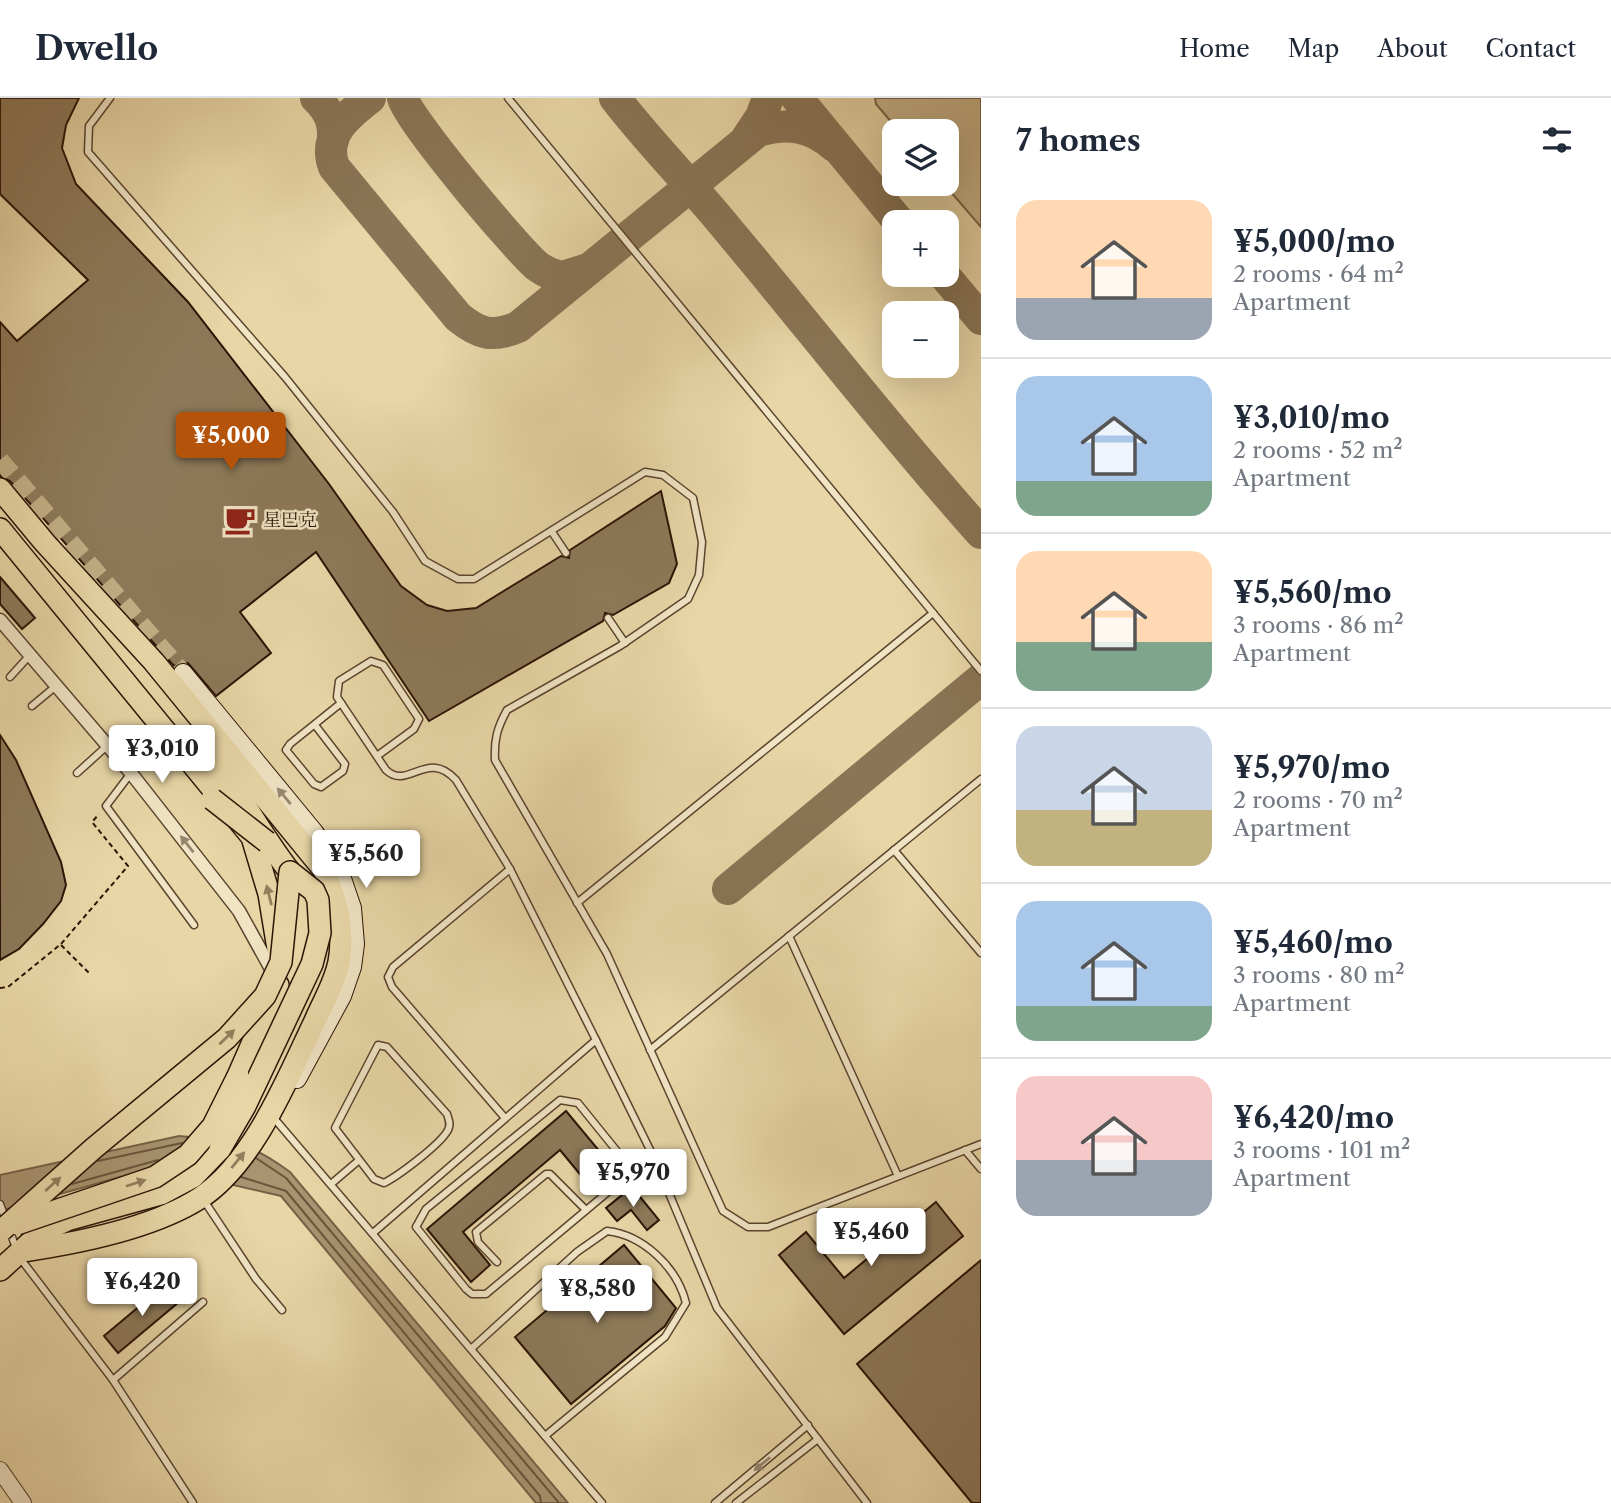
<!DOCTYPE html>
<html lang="en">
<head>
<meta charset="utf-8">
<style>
	body { margin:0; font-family:"Libre Caslon Text","Noto Serif SC",serif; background:#f6f6f7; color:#1f2937; height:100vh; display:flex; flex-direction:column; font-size:26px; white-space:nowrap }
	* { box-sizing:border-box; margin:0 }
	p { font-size:23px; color:#747a83 }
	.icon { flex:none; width:38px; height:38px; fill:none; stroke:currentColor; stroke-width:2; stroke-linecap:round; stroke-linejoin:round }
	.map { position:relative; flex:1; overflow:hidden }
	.panel { display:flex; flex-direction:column; background:#fff; width:630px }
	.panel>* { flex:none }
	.buttons { position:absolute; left:882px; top:21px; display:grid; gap:14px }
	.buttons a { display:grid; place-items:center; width:77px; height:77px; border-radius:14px; background:#fff; box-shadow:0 7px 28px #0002; font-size:35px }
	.price { position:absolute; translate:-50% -60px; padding:0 16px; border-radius:7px; background:#fff; color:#222; font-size:23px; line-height:46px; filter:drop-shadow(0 2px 4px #0008) }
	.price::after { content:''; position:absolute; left:50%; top:42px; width:21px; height:16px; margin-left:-10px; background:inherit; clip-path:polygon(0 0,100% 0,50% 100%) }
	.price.current { background:#b45309; color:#fff }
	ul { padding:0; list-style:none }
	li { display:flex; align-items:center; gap:21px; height:175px; padding:0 35px }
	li+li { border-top:2px solid #e0e1e3 }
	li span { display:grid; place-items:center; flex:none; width:196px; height:140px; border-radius:21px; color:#555 }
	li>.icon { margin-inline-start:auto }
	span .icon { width:84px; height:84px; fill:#fffc; stroke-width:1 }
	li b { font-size:30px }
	h2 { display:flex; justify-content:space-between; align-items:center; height:84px; padding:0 35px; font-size:30px }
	header { display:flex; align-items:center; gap:42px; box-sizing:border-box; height:98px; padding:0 35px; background:#fff; border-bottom:2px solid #e0e1e3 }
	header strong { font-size:33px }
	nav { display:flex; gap:38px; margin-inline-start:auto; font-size:24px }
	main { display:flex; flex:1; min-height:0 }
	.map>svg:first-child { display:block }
	.green { fill:#c8b58b; stroke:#7a6448; stroke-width:2 }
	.water { fill:#a89470; stroke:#766146; stroke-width:2 }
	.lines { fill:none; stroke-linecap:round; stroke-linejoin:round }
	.shore { stroke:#6a543b; stroke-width:2 }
	.taxiway { stroke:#8a7556; stroke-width:32 }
	.building { fill:#8d7959; stroke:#2b1406; stroke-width:2 }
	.secondary-tunnel { stroke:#c2af86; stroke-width:18; stroke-dasharray:18 9; stroke-linecap:butt }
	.service-casing { stroke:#5a442e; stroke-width:9 }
	.minor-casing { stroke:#5a442e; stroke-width:15 }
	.tertiary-casing { stroke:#5a442e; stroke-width:18 }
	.secondary-casing { stroke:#2b1406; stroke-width:20 }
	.primary-casing { stroke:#2b1406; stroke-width:24 }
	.path { stroke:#2b1406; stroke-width:2; stroke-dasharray:5 3.5; stroke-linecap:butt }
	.service { stroke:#f0e4c5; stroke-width:6 }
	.minor { stroke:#f0e4c5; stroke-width:12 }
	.tertiary { stroke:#f0e4c5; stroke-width:16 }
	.secondary { stroke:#f0e4c5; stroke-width:18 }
	.primary { stroke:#e8d6a6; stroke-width:21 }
	.primary-bridge-casing { stroke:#2b1406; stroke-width:24; stroke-linecap:butt }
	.primary-bridge { stroke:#e8d6a6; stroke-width:21 }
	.oneway { fill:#97866f }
	.oneway2 { fill:#937f5e }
	.labels { text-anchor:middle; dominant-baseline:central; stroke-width:5; stroke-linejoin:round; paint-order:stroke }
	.poi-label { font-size:18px; fill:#2b1406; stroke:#f0e4c5; text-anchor:start }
</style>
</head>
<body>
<header>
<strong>Dwello</strong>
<nav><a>Home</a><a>Map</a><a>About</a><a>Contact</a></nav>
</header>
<main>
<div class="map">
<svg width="981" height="1405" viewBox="0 0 981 1405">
	<rect width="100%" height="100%" fill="#e8d6a6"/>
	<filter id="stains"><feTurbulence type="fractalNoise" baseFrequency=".00286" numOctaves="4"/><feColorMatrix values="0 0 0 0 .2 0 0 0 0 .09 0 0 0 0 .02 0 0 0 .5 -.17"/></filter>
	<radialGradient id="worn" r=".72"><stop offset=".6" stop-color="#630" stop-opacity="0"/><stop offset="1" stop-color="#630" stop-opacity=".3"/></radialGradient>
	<path class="green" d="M 875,0 L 981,0 L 981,129 L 944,86 L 947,86 L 947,33 L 899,33 L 876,6 Z"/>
	<path class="water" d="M 179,1038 C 231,1043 247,1042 290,1074 L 568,1405 L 536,1405 L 281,1098 L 155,1069 L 0,1113 L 0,1077 Z"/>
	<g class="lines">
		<g class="shore">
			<path d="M 256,1060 L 286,1080 L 559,1405"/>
			<path d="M 98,1063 L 182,1045"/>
			<path d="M 241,1079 L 286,1093 L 540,1398 L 541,1405"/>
			<path d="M 72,1086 L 158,1062"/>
		</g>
		<g class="taxiway">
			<path d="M 316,0 C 329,13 334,23 333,42"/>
			<path d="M 370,0 C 348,17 322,37 334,69 L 458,219 C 479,236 492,240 518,229 L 758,33 C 787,24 811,28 834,48"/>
			<path d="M 403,0 C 408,22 516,150 537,168 C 545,174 552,177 562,179 L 588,171"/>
			<path d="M 615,0 C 651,47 692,87 729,133 C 813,233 893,337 981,435"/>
			<path d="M 797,0 L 899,124"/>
			<path d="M 747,40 L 761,19 L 768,0"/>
			<path d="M 944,177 L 981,221"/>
			<path d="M 728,791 L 981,581"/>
		</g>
	</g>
	<g class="building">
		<path d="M 0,0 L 79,0 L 66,27 L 62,50 L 76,86 L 188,204 L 329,386 L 401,488 L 427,507 L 447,513 L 476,510 L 561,458 L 569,460 L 570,452 L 661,393 L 677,466 L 669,485 L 613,517 L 605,515 L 603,523 L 429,623 L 316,454 L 240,514 L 271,555 L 216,598 L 188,565 L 174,568 L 10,383 L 0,378 L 0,224 L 17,243 L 88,182 L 0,96 Z"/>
		<path d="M 0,479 L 35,520 L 22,531 L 0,506 Z"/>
		<path d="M 0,637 L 16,662 L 61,764 L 66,787 L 61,803 L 43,826 L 19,851 L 0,862 Z"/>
		<path d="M 566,1013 L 616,1073 L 593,1092 L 560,1052 L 463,1134 L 490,1167 L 471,1184 L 427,1131 Z"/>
		<path d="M 632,1089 L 659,1122 L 647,1132 L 631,1112 L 617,1123 L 606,1110 Z"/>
		<path d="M 936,1104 L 963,1138 L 844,1236 L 779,1157 L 806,1134 L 844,1180 Z"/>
		<path d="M 624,1147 L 676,1210 L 665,1228 L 571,1306 L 515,1239 Z"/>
		<path d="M 981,1162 L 981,1405 L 972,1405 L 857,1266 Z"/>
		<path d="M 166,1186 L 180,1203 L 118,1255 L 104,1238 Z"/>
	</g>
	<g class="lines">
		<path class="secondary-tunnel" d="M 0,362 L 183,575"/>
		<g class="service-casing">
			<g id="service">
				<path d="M 110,0 L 89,28 L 88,54 L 285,279 L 393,414 L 425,463 L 458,481 L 474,481 L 645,374 L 663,377 L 693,400 L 702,444 L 699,477 L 688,501 L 620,548 L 507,612 C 497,630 494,642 495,662 L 607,856 L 723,1113 L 748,1129 L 768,1129 L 981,1046"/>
				<path d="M 508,0 L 981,573"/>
				<path d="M 552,434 L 566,455"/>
				<path d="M 608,520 L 625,545"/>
				<path d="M 10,579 L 30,557"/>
				<path d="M 32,608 L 56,588"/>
				<path d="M 315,627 L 345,666 L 343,673 L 321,689 L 314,686 L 286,652 L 290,646 L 341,605"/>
				<path d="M 377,658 L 414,631 L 419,621 L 383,567 L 371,563 L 339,583 L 337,599 L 386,672 C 408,693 427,650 456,682 L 510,771 L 596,942"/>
				<path d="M 77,675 L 108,647"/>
				<path d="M 131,675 L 106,708 L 194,827"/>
				<path d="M 894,752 L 981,855"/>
				<path d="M 577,805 L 933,515"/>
				<path d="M 789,838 L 898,1078"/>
				<path d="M 378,947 L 387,949 L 447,1016 C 449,1022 451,1027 448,1032 C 441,1046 398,1078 384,1085 L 374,1081 L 335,1030 Z"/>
				<path d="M 650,952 L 981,681"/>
				<path d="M 273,1019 L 602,1405"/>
				<path d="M 505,1020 L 392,889 L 388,879 L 393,869 L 510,771"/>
				<path d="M 965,1052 L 981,1071"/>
				<path d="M 633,1073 L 486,1196 L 472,1196 L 466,1191 L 416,1129 L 426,1111 L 560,1002 L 578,1005 L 633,1073 L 656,1064"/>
				<path d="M 331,1086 L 358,1063"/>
				<path d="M 203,1101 L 256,1181 L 282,1212"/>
				<path d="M 0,1106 L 16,1150"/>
				<path d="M 373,1135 L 596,942 L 656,1064 L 717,1210 L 867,1405"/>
				<path d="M 20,1160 L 113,1282 L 193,1405"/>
				<path d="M 497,1164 L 478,1144 L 476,1134 L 546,1076 L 550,1076 L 586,1112"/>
				<path d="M 471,1251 L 577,1154 L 607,1133 C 643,1137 677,1169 686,1205 L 665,1239 L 545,1338"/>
				<path d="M 113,1282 L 203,1204"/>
				<path d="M 715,1405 L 808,1327"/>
				<path d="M 736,1405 L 818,1341"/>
			</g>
		</g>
		<g class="minor-casing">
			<path id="minor" d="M 0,522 L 131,675 L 239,813 L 275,878"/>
		</g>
		<g class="tertiary-casing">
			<path id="tertiary" d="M 0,1372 L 23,1405"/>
		</g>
		<g class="secondary-casing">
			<path id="secondary" d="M 183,575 L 314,734 L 338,769 L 352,810 L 355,846 L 352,869 L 342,898 L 297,981"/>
		</g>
		<g class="primary-casing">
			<g id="primary">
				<path d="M 0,391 L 45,445 L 154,564 L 324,772 C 336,802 345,831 339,864 C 335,885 323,904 315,923 C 288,979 254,1065 200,1100 C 153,1130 78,1145 23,1153"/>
				<path d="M 0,431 L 252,739 L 269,796 L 278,851"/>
				<path d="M 204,645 C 235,687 258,733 290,774"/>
				<path d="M 238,978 L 278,887"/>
				<path d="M 0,1172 L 42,1134 L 67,1122 L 161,1096 L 193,1079 L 220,1051"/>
			</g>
		</g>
		<g class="path">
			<path d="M 61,847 L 90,876"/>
			<path d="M 0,890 L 8,889 L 61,846 L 128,768 L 92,724 L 99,716"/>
		</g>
		<use href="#service" class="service"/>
		<use href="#minor" class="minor"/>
		<use href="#tertiary" class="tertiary"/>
		<use href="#secondary" class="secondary"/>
		<use href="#primary" class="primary"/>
		<g class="primary-bridge-casing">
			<g id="primary-bridge">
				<path d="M 212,701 L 267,744"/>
				<path d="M 17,1126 L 155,1079 L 188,1057 L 213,1028 L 238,978"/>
				<path d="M 2,1132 L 94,1050 L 227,940 L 265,898 L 281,864 L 290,774 L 314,793 L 318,802 L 320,835 L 312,866 L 245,1008 L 220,1051"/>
			</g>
		</g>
		<use href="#primary-bridge" class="primary-bridge"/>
	</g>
	<defs><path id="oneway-solid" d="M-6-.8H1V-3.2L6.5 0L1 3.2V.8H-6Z" transform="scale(1.75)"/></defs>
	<g class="oneway">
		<use href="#oneway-solid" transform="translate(284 698) rotate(-130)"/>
		<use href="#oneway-solid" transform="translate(187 746) rotate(-128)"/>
		<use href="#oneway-solid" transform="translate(762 1366) rotate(140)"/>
	</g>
	<g class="oneway2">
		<use href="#oneway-solid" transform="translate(269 797) rotate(-104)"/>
		<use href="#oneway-solid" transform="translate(227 939) rotate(-44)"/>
		<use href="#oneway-solid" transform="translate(238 1062) rotate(-51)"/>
		<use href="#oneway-solid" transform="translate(136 1085) rotate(-18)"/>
		<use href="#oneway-solid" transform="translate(53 1086) rotate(-42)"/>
	</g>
	<defs>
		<g id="cafe-bare" transform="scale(2.415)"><path d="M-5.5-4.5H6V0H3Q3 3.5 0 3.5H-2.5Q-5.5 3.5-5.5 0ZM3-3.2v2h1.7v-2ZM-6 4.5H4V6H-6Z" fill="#8f2418" stroke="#f0e4c5" stroke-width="2.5" paint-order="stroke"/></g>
	</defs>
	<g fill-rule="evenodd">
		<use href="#cafe-bare" x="240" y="422"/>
	</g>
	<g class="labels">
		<g class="poi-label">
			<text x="263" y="422">星巴克</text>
		</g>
	</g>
	<rect width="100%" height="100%" filter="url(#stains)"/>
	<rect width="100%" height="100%" fill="url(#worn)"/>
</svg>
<div class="buttons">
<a><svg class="icon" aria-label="layers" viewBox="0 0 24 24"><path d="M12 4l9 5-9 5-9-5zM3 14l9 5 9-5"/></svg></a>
<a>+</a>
<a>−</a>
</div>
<b class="price current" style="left:231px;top:374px">¥5,000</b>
<b class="price" style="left:162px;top:687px">¥3,010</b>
<b class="price" style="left:366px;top:792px">¥5,560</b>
<b class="price" style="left:633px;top:1111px">¥5,970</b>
<b class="price" style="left:871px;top:1170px">¥5,460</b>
<b class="price" style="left:142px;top:1220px">¥6,420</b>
<b class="price" style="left:597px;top:1227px">¥8,580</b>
</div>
<section class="panel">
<h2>7 homes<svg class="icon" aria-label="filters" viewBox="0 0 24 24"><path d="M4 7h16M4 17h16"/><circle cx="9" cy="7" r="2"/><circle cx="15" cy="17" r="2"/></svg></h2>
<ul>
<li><span style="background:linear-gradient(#ffd9b3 70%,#9aa5b1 0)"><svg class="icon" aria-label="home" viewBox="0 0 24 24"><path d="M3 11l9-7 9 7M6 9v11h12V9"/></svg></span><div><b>¥5,000/mo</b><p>2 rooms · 64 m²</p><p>Apartment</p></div></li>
<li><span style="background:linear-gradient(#a9c7e8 75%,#7fa58c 0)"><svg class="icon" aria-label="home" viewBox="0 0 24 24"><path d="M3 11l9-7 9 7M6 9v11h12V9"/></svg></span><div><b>¥3,010/mo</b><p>2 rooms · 52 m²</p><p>Apartment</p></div></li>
<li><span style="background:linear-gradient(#ffd9b3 65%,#7fa58c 0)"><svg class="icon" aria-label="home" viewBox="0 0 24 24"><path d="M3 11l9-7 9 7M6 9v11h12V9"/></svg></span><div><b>¥5,560/mo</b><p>3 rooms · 86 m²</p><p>Apartment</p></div></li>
<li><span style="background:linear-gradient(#c9d6e8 60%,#c2b280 0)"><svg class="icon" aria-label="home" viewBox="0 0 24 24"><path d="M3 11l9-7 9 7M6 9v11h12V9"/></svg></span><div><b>¥5,970/mo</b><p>2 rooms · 70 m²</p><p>Apartment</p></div></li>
<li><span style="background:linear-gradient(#a9c7e8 75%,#7fa58c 0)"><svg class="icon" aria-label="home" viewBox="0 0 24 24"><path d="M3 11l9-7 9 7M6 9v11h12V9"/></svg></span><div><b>¥5,460/mo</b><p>3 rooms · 80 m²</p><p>Apartment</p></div></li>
<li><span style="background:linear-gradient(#f6c9c9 60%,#9aa5b1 0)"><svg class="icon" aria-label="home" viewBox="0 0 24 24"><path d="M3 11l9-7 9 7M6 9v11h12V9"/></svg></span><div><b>¥6,420/mo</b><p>3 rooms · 101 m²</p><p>Apartment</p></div></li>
</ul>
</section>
</main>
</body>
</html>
